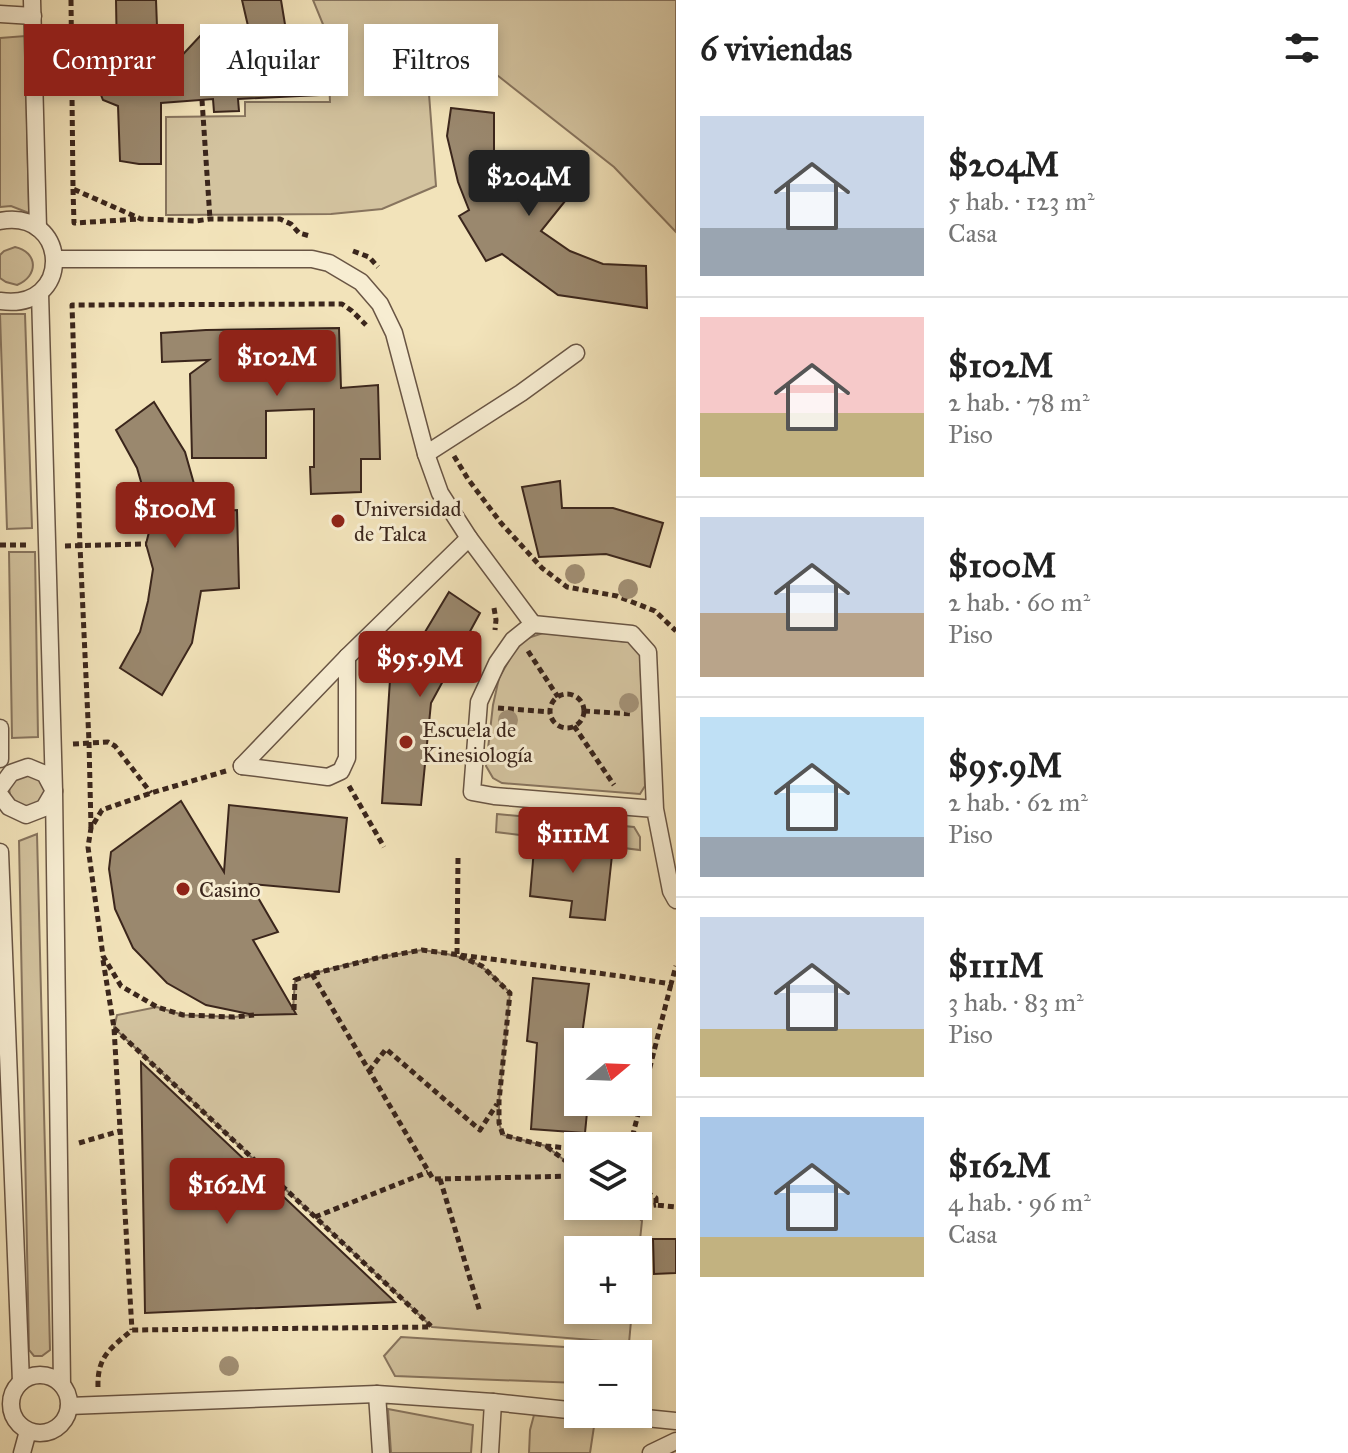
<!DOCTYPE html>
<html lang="es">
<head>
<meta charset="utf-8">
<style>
	body { margin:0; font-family:"IM FELL Great Primer",serif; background:#f2f2f2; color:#222; height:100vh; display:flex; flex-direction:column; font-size:30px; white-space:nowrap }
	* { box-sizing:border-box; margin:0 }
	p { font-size:26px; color:#767676 }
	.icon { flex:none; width:44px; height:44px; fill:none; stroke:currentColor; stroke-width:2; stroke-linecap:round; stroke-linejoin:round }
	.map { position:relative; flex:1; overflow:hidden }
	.sheet { display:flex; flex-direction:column; background:#fff; width:672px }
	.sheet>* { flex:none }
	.banner { position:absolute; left:24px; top:24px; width:532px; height:72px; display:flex; gap:16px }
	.needle { width:52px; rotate:71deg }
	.controls { position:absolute; left:564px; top:1028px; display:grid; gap:16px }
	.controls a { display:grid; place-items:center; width:88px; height:88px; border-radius:0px; background:#fff; box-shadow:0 4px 12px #0003; font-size:40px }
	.price { position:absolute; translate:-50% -68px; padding:0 18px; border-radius:8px; background:#8f2418; color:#fff; font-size:26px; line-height:52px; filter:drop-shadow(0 2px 4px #0008) }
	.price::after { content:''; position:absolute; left:50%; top:48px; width:24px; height:18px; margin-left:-12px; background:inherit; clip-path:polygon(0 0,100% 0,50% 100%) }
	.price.active { background:#222; color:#fff }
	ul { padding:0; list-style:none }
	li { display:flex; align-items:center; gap:24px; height:200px; padding:0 24px }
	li+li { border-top:2px solid #e0e0e0 }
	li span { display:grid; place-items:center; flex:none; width:224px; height:160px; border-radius:0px; color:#555 }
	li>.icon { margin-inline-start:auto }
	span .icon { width:96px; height:96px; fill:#fffc; stroke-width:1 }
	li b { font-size:34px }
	h2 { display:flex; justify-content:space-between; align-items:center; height:96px; padding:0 24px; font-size:34px }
	.chip { padding:0 28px; border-radius:0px; background:#fff; box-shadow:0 4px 12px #0003; font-size:28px; line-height:72px }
	.chip.active { background:#8f2418; color:#fff }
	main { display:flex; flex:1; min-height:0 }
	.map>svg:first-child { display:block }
	.green { fill:#d3c39f; stroke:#87745e; stroke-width:2 }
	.building { fill:#9a886e; stroke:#3b261c; stroke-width:2 }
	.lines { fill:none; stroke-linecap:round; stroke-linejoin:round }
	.service-casing { stroke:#695544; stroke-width:19 }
	.path { stroke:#3b261c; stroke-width:5; stroke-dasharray:6 4; stroke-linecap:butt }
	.service { stroke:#f7edd2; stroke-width:16 }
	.tree { fill:#a29075 }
	.poi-dot { fill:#8f2418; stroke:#f7edd2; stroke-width:3 }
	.labels { text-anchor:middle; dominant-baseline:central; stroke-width:6; stroke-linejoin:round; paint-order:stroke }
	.poi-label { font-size:22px; fill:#3b261c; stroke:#f7edd2; text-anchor:start }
</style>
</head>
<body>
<main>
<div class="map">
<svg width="676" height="1453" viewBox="0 0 676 1453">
	<rect width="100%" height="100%" fill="#f2e3ba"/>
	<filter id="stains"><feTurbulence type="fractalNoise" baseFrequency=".0025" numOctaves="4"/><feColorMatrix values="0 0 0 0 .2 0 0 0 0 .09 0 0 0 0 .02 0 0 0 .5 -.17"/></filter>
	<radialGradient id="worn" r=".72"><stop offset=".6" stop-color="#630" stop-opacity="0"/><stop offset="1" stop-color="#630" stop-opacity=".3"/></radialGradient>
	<g class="green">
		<path d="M 313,0 L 676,0 L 676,232 L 614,167 L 497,75 L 429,94 L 436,186 L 382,209 L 331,214 L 166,215 L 166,117 L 245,116 L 245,102 L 330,102 L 327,34 Z"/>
		<path d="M 25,36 L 29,213 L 11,206 L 0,207 L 0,38 Z"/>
		<path d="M 15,247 C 38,252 39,276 17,285 L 6,282 L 0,278 L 0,255 L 4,251 Z"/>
		<path d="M 0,314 L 25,314 L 32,528 L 7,529 Z"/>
		<path d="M 9,552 L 35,552 L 38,737 L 12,738 Z"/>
		<path d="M 543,633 L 629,642 L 640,654 L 645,786 L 640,794 L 502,783 L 493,778 L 486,766 L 493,705 L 499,678 L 516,648 L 525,639 Z"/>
		<path d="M 29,771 L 47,787 L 45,800 L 23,809 C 14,801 7,797 10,783 Z"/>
		<path d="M 497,814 L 634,827 L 640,837 L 640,850 L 496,832 Z"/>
		<path d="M 37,834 L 50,1350 L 42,1356 L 34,1356 L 29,1350 L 19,841 Z"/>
		<path d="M 422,950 C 464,956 481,959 510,993 L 499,1102 L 499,1123 L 503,1135 L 546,1146 L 578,1171 L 578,1206 L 625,1206 L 642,1221 L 638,1259 L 638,1250 L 578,1250 L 578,1310 L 632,1310 L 629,1343 L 432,1327 L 114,1028 L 117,1015 L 157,1007 L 183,1015 L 234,1017 L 293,1010 L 295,980 C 336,965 379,957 422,950 Z"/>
		<path d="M 401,1337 L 630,1351 L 630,1354 L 578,1354 L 578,1383 L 395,1376 L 384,1356 Z"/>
		<path d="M 388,1409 L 473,1425 L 471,1453 L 391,1453 Z"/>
		<path d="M 534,1415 L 595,1420 L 590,1453 L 529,1453 L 530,1430 Z"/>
	</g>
	<g class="building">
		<path d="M 116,0 L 156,0 L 159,80 L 201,35 L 253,93 L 248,26 L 242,0 L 281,0 L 291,61 L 316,60 L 319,95 L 238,99 L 239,111 L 214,112 L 213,99 L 161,103 L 161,164 L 139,164 L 120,161 L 118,106 L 103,100 L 97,85 L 101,72 L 117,59 Z"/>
		<path d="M 451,108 L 494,113 L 494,153 L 503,184 L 559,159 L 578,185 L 541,231 L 570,251 L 603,264 L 646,266 L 647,308 L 558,295 L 502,254 L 486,261 L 459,216 L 469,210 L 458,182 L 447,136 Z"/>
		<path d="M 339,328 L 341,388 L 378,385 L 380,459 L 361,459 L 361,492 L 311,494 L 310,467 L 314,467 L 314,409 L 266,411 L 266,458 L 192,458 L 190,374 L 209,360 L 162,362 L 161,333 L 206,330 Z"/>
		<path d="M 154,402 L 185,452 L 202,512 L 237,510 L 239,588 L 201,591 L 192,643 L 162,695 L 120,668 L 140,632 L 148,601 L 153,569 L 146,544 L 152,520 L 137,468 L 116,430 Z"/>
		<path d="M 560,481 L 562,508 L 613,508 L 663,523 L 650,567 L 606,554 L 539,557 L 522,487 Z"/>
		<path d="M 449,592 L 480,613 L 431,703 L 421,805 L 382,803 L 392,649 L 413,652 Z"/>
		<path d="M 181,801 L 224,872 L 229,805 L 347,818 L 339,892 L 250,884 L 278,932 L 253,940 L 296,1014 L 254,1015 L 206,1005 L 167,983 L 133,948 L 115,909 L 109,869 L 111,852 Z"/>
		<path d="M 535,837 L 613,846 L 605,920 L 570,917 L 572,901 L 530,896 Z"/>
		<path d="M 533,978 L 589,984 L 581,1042 L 578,1042 L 578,1102 L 588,1102 L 585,1133 L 531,1129 L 537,1043 L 527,1041 Z"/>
		<path d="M 141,1062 L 395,1302 L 145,1313 Z"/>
		<path d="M 653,1239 L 676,1239 L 676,1273 L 654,1274 Z"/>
	</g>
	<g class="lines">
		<g class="service-casing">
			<g id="service">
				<path d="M 32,0 L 38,228"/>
				<path d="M 0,14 L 33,16"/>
				<path d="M 0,221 C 70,208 74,312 0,301"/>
				<path d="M 55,259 L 312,259 L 329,263 L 361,282 L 380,304 L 394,333 L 426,454 L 440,493 L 469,538 L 533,624"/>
				<path d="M 40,293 L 54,791 L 62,1385"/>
				<path d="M 426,454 L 521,393 L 576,353"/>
				<path d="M 0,728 L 0,759"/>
				<path d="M 242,766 L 347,657 L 469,538"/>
				<path d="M 242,766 L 328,777 L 341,771 L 347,758 L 347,657"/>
				<path d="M 0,788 L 11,773 L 28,767 L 45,774 L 54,791 L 44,808 L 26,815 L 9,807 L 0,795"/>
				<path d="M 655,809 L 494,796 L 472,792 L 479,702 L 497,663 L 513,640 L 533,624 L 632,634 L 648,652 L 655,809 L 671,891 L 676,900"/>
				<path d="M 0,852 L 21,1382"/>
				<circle cx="40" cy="1404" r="29"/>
				<path d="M 493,1402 L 578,1411"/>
				<path d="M 69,1406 L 377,1394"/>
				<path d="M 606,1414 L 676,1421"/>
				<path d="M 22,1453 L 28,1431"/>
				<path d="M 381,1453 L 377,1394 L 493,1402 L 490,1453"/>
				<path d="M 651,1453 L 676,1441"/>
			</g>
		</g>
		<g class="path">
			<path d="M 71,0 L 73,189 L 141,219 L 195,221 L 210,219 L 280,219 L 291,224 L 299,233 L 310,236"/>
			<path d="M 71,84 L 97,85"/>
			<path d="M 202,100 L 210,219"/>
			<path d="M 73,189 L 74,223 L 140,219"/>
			<path d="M 353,251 L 369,257 L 378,267"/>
			<path d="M 454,456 L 468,479 L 501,523 L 542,568 L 567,587 L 617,596 L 655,611 L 676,631"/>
			<path d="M 0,545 L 27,545"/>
			<path d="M 65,546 L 146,544"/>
			<path d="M 494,608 L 496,620 L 495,630"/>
			<path d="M 528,651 L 558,697"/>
			<circle cx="567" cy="711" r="17"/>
			<path d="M 498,708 L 550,712"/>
			<path d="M 584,711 L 632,714"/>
			<path d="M 574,726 L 614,785"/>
			<path d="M 73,744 L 108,742 L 115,746 L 151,793"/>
			<path d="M 226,771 L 151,793 L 102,810 L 91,828 L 88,847 L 103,956 L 121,986 L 157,1007 L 183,1015 L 234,1017 L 254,1015"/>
			<path d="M 349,786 L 384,847"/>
			<path d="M 91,828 L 89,742 L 80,546 L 72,305 L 342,304 L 352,311 L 366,325"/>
			<path d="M 458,858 L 457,955 L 482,966 L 510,993 L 499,1101 L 499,1123 L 503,1135 L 546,1146 L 578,1149"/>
			<path d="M 103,960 L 114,1028 L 132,1330"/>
			<path d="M 312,974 L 433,1179 L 578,1176"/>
			<path d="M 294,1010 L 295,980 L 312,974 L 377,958 L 422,950 L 620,976 L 671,984 L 676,966"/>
			<path d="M 114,1028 L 431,1326"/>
			<path d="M 369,1071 L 386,1049 L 480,1130 L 497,1104"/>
			<path d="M 79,1143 L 120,1131"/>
			<path d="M 630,1146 L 671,984"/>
			<path d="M 547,1147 L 578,1170"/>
			<path d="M 440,1179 L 480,1312"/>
			<path d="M 638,1187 L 656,1198 L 656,1205 L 676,1207"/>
			<path d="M 625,1206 L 628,1209 L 656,1205"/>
			<path d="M 315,1217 L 428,1172"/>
			<path d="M 98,1387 C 97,1356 111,1348 132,1330 L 432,1327"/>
		</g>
		<use href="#service" class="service"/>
	</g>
	<g class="tree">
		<circle cx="575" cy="574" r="10"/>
		<circle cx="628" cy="589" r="10"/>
		<circle cx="629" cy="703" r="10"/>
		<circle cx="508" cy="720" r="10"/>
		<circle cx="229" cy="1366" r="10"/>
	</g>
	<g class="poi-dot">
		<circle cx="338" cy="521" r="8"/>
		<circle cx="406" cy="742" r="8"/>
		<circle cx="183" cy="889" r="8"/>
	</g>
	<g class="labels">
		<g class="poi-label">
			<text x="354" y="508">Universidad<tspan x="354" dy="25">de Talca</tspan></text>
			<text x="422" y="729">Escuela de<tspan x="422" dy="25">Kinesiología</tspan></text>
			<text x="199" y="889">Casino</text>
		</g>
	</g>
	<rect width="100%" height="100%" filter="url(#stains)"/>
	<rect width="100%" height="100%" fill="url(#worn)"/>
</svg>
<div class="controls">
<a><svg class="needle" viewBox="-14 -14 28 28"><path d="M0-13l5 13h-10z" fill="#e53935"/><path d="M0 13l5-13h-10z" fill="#767676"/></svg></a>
<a><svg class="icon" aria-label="layers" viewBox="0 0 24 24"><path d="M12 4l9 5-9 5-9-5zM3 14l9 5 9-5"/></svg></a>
<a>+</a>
<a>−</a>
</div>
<b class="price active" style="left:529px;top:218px">$204M</b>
<b class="price" style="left:277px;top:398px">$102M</b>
<b class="price" style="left:175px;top:550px">$100M</b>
<b class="price" style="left:420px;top:699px">$95.9M</b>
<b class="price" style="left:573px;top:875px">$111M</b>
<b class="price" style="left:227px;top:1226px">$162M</b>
<div class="banner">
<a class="chip active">Comprar</a>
<a class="chip">Alquilar</a>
<a class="chip">Filtros</a>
</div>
</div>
<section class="sheet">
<h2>6 viviendas<svg class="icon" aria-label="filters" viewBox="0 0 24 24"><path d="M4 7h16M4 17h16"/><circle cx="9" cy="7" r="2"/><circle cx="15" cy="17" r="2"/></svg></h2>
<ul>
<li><span style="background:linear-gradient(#c9d6e8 70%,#9aa5b1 0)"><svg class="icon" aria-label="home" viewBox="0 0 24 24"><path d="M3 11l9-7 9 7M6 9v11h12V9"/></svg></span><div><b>$204M</b><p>5 hab. · 123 m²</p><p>Casa</p></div></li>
<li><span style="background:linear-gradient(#f6c9c9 60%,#c2b280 0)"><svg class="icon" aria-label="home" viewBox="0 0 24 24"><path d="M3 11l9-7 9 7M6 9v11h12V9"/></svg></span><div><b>$102M</b><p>2 hab. · 78 m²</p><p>Piso</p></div></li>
<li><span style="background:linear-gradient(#c9d6e8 60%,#b9a48a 0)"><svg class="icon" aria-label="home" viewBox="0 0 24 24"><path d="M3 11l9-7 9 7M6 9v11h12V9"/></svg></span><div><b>$100M</b><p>2 hab. · 60 m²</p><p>Piso</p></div></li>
<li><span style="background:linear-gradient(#bfe0f5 75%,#9aa5b1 0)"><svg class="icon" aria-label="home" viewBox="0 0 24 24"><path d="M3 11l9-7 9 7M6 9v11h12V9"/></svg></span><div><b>$95.9M</b><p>2 hab. · 62 m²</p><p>Piso</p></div></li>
<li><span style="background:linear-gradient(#c9d6e8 70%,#c2b280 0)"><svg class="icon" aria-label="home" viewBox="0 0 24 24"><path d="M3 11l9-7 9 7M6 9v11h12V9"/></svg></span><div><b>$111M</b><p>3 hab. · 83 m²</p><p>Piso</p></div></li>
<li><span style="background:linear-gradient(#a9c7e8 75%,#c2b280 0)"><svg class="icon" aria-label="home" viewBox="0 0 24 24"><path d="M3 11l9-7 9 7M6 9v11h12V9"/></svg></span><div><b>$162M</b><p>4 hab. · 96 m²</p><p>Casa</p></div></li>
</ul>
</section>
</main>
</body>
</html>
